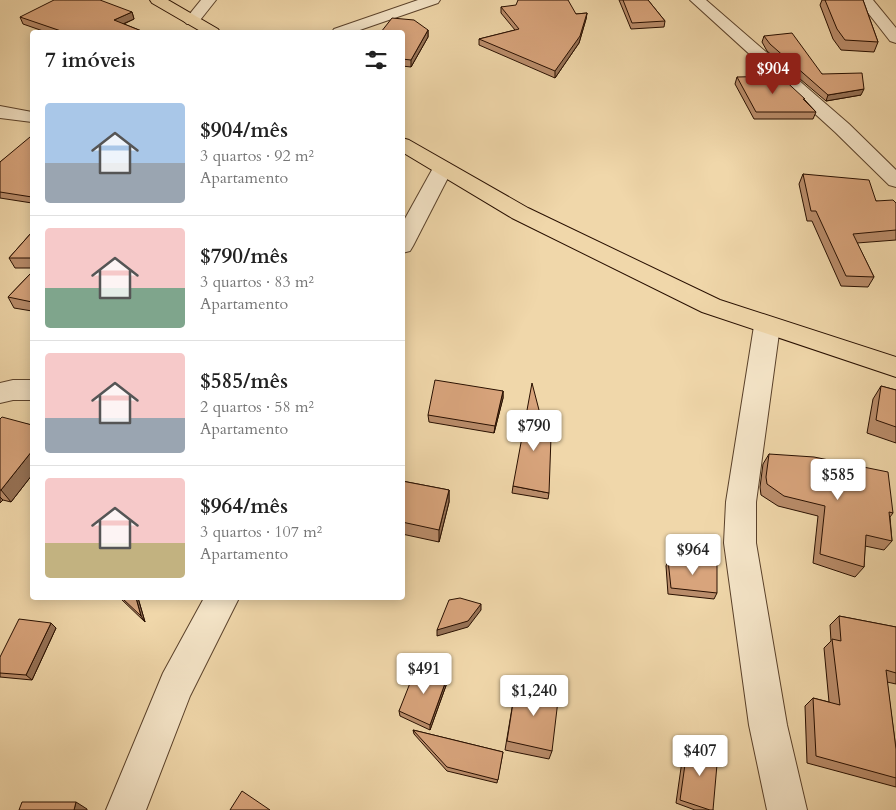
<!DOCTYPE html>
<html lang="pt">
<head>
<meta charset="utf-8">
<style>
	body { margin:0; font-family:Cardo,serif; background:#f2f2f2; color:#222; height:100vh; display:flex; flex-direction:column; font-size:19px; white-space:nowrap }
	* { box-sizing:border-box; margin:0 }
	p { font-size:16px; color:#767676 }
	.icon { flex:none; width:28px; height:28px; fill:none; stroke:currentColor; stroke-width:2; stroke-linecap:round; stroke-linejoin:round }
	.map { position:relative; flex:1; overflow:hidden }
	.side { position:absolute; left:30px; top:30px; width:375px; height:570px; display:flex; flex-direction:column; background:#fff; border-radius:5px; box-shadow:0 2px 12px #0003 }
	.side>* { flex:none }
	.price { position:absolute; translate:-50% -42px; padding:0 11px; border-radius:5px; background:#fff; color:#222; font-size:16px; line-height:32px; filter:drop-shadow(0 1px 2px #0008) }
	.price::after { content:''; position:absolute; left:50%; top:30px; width:15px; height:11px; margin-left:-8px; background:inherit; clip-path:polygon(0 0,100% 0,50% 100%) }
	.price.active { background:#8f2418; color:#fff }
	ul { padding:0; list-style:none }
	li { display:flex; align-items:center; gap:15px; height:125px; padding:0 15px }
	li+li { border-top:1px solid #e0e0e0 }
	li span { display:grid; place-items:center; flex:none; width:140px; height:100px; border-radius:5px; color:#555 }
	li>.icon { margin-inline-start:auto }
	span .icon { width:60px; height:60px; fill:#fffc; stroke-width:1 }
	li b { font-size:21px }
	h2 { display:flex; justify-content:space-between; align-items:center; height:60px; padding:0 15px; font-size:21px }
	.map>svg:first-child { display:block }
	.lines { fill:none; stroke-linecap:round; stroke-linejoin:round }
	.minor-casing { stroke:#5a412a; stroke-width:2 }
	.major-casing { stroke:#280f00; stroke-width:2 }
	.minor { fill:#f5e5c8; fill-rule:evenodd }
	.major { fill:#f0d7aa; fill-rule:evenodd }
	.wall { fill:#ba8d6b; stroke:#280f00 }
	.shaded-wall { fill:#977357; stroke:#280f00 }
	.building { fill:#d8a47c; stroke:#280f00 }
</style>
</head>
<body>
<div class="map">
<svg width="896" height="810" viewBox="0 0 896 810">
	<rect width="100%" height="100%" fill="#f0d7aa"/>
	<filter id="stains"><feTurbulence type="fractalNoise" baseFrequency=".004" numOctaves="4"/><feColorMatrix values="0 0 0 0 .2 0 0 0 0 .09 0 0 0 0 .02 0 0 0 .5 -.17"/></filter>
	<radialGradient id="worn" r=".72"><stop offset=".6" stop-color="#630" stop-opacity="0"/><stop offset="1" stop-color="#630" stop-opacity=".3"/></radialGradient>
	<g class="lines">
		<g class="minor-casing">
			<g id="minor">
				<path d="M 201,0 L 216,0 L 197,24 L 187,24 L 184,21 Z"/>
				<path d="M 418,0 L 440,0 L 438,3 L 354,32 L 332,32 L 334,29 Z"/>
				<path d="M 690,0 L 706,0 L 849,124 L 896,170 L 896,187 L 889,185 L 835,132 Z"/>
				<path d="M 858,0 L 873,0 L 896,28 L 896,43 L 890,41 Z"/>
				<path d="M 0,106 L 32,112 L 32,122 L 0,118 Z"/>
				<path d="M 443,162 L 450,164 L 453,168 L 413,246 L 410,251 L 402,253 L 402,224 L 433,168 L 436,164 Z"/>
				<path d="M 767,317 L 776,320 L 780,326 L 756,502 L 756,543 L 787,725 L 807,810 L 767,810 L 749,725 L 724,543 L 726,502 L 754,326 L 758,320 Z"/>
				<path d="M 13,380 L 32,380 L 32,400 L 13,400 L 0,403 L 0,383 Z"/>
				<path d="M 204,598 L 239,598 L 190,696 L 146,810 L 106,810 L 163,673 Z"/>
			</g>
		</g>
		<g class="major-casing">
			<g id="major">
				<path d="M 150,0 L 168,0 L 218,29 L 220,32 L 202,32 L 152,3 Z"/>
				<path d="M 402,138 L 409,140 L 528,208 L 720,300 L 896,357 L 896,377 L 702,312 L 512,218 L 402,152 Z"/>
			</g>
		</g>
		<use href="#minor" class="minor"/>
		<use href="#major" class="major"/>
	</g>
	<g class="wall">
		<path d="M 619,0 L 648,0 L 665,21 L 664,27 L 631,29 Z"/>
		<path d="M 822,0 L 863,0 L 878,42 L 874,52 L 841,50 L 833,39 L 820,5 Z"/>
		<path d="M 501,7 L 576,14 L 587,13 L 586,19 L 579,43 L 555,78 L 479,45 L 479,39 L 515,30 L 501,13 Z"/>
		<path d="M 132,12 L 134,19 L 124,24 L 144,32 L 46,32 L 23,24 L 20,17 Z"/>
		<path d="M 428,30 L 428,37 L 411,67 L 402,66 L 402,32 Z"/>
		<path d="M 764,36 L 822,74 L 861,95 L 826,101 L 767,51 L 762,42 Z"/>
		<path d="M 737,77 L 805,100 L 816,112 L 813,119 L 754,119 L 735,84 Z"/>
		<path d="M 32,138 L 32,203 L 0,198 L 0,162 Z"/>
		<path d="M 803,174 L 876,201 L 896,203 L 896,240 L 857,243 L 874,277 L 868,287 L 841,286 L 812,221 L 807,221 L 799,184 Z"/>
		<path d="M 32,232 L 32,268 L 15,268 L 9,258 Z"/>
		<path d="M 32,272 L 32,311 L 14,308 L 8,297 Z"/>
		<path d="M 881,386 L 896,390 L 896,443 L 867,433 L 873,399 Z"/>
		<path d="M 503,391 L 503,398 L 494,433 L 429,422 L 428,415 Z"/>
		<path d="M 0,419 L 32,425 L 32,475 L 11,502 L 3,500 L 0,503 Z"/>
		<path d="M 769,454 L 893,513 L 890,517 L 892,541 L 884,550 L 865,546 L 864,567 L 855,577 L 813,563 L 818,516 L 778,506 L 761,495 L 760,487 L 763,464 Z"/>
		<path d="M 402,481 L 449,490 L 449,502 L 439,542 L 402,534 Z"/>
		<path d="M 513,486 L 549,493 L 548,499 L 512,493 Z"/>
		<path d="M 668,560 L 717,593 L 714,599 L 668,594 L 666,566 Z"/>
		<path d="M 120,598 L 138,598 L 145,622 Z"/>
		<path d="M 839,616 L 896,627 L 896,684 L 887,682 L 896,749 L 896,787 L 807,763 L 805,706 L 813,698 L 829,702 L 824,648 L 831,641 L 830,625 Z"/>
		<path d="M 56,628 L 32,680 L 0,677 L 0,657 Z"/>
		<path d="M 419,675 L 448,680 L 430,730 L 400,716 L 399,711 Z"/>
		<path d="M 516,684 L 552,751 L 549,759 L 505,750 Z"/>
		<path d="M 413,730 L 503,752 L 497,783 L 447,771 L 414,734 Z"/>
		<path d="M 688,743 L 713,810 L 695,810 L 676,803 L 684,747 Z"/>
	</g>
	<g class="shaded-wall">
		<path d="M 132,12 L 134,19 L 116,27 L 114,20 Z"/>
		<path d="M 587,13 L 586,19 L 579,43 L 555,78 L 555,71 Z"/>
		<path d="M 428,30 L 428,37 L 411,67 L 411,60 Z"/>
		<path d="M 864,89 L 861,95 L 826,101 L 828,95 Z"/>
		<path d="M 503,391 L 503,398 L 494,433 L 495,426 Z"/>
		<path d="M 32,451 L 32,475 L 11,502 L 1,490 Z"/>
		<path d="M 449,490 L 449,502 L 439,542 L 439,530 Z"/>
		<path d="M 0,497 L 3,500 L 0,503 Z"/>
		<path d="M 136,598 L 138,598 L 145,622 L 141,616 Z"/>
		<path d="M 481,604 L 481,610 L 468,627 L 437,636 L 437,630 Z"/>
		<path d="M 51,623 L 56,628 L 32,680 L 26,675 Z"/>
		<path d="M 448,675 L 448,680 L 430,730 L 430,725 Z"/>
		<path d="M 76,802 L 87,809 L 87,810 L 74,810 Z"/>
	</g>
	<g class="building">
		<path d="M 54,0 L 100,0 L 132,12 L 114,20 L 144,32 L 64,32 L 20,17 Z"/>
		<path d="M 518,0 L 568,0 L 576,14 L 587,13 L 580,36 L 555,71 L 479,39 L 519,29 L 501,7 L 516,5 Z"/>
		<path d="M 623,0 L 648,0 L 665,21 L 632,23 Z"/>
		<path d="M 825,0 L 863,0 L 878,42 L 845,40 L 837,29 Z"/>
		<path d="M 392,18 L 414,20 L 428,30 L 411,60 L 402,59 L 402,32 L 381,32 Z"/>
		<path d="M 792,33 L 822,74 L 862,73 L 864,89 L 828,95 L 770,44 L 764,36 Z"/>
		<path d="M 780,76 L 805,99 L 803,99 L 816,112 L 756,112 L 737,77 Z"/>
		<path d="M 30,137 L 32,138 L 32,197 L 0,192 L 0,162 Z"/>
		<path d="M 803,174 L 869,180 L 876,201 L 893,200 L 896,203 L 896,230 L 853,234 L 874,277 L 846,276 L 816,211 L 811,211 Z"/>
		<path d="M 32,232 L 32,258 L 9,258 Z"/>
		<path d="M 32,272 L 32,302 L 8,297 Z"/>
		<path d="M 435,380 L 503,391 L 495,426 L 428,415 Z"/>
		<path d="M 532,383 L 546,437 L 551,437 L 549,493 L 513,486 Z"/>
		<path d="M 881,386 L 896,390 L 896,427 L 876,420 Z"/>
		<path d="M 2,417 L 32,425 L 32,451 L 1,490 L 0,490 L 0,419 Z"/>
		<path d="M 769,454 L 814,457 L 888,472 L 893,513 L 889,512 L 892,541 L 866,535 L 864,567 L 820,554 L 825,506 L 784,496 L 767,484 L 766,477 Z"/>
		<path d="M 402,481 L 449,490 L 439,530 L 402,522 Z"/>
		<path d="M 668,560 L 717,565 L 717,593 L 671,588 Z"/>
		<path d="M 122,598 L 136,598 L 141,616 Z"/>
		<path d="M 460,598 L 481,604 L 468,621 L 437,630 L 449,600 Z"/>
		<path d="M 839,616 L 896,627 L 896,673 L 886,670 L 896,749 L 896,778 L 816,756 L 813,698 L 840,705 L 832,639 L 841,641 Z"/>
		<path d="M 19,619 L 51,623 L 26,675 L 0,673 L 0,657 Z"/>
		<path d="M 423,666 L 448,675 L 430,725 L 399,711 L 414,673 L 419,675 Z"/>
		<path d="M 516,684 L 559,692 L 552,751 L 507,741 Z"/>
		<path d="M 413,730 L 503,752 L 498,780 L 447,767 Z"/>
		<path d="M 688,743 L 718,753 L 713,810 L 710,810 L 680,800 Z"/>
		<path d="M 242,791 L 270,810 L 230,810 Z"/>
		<path d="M 22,802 L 76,802 L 74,810 L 19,810 Z"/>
	</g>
	<rect width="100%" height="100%" filter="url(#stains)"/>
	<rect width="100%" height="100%" fill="url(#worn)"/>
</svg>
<b class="price active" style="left:773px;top:95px">$904</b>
<b class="price" style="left:534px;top:452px">$790</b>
<b class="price" style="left:838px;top:501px">$585</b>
<b class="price" style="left:693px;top:576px">$964</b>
<b class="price" style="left:424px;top:695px">$491</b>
<b class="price" style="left:534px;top:717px">$1,240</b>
<b class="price" style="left:700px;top:777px">$407</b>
<section class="side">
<h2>7 imóveis<svg class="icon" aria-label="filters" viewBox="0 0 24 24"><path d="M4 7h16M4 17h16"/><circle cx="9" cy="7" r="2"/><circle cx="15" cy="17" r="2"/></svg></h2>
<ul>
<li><span style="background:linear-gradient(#a9c7e8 60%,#9aa5b1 0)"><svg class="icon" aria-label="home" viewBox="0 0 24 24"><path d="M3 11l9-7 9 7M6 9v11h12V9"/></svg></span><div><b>$904/mês</b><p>3 quartos · 92 m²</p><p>Apartamento</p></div></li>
<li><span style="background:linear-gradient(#f6c9c9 60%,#7fa58c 0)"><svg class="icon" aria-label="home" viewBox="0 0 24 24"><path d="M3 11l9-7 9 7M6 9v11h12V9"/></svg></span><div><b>$790/mês</b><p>3 quartos · 83 m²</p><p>Apartamento</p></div></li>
<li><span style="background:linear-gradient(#f6c9c9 65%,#9aa5b1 0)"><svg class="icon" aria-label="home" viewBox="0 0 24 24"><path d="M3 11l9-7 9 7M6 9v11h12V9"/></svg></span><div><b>$585/mês</b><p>2 quartos · 58 m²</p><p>Apartamento</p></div></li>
<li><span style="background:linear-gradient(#f6c9c9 65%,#c2b280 0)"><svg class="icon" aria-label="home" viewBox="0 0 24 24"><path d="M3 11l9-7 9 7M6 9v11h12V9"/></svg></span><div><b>$964/mês</b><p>3 quartos · 107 m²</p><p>Apartamento</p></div></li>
</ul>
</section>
</div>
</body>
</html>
